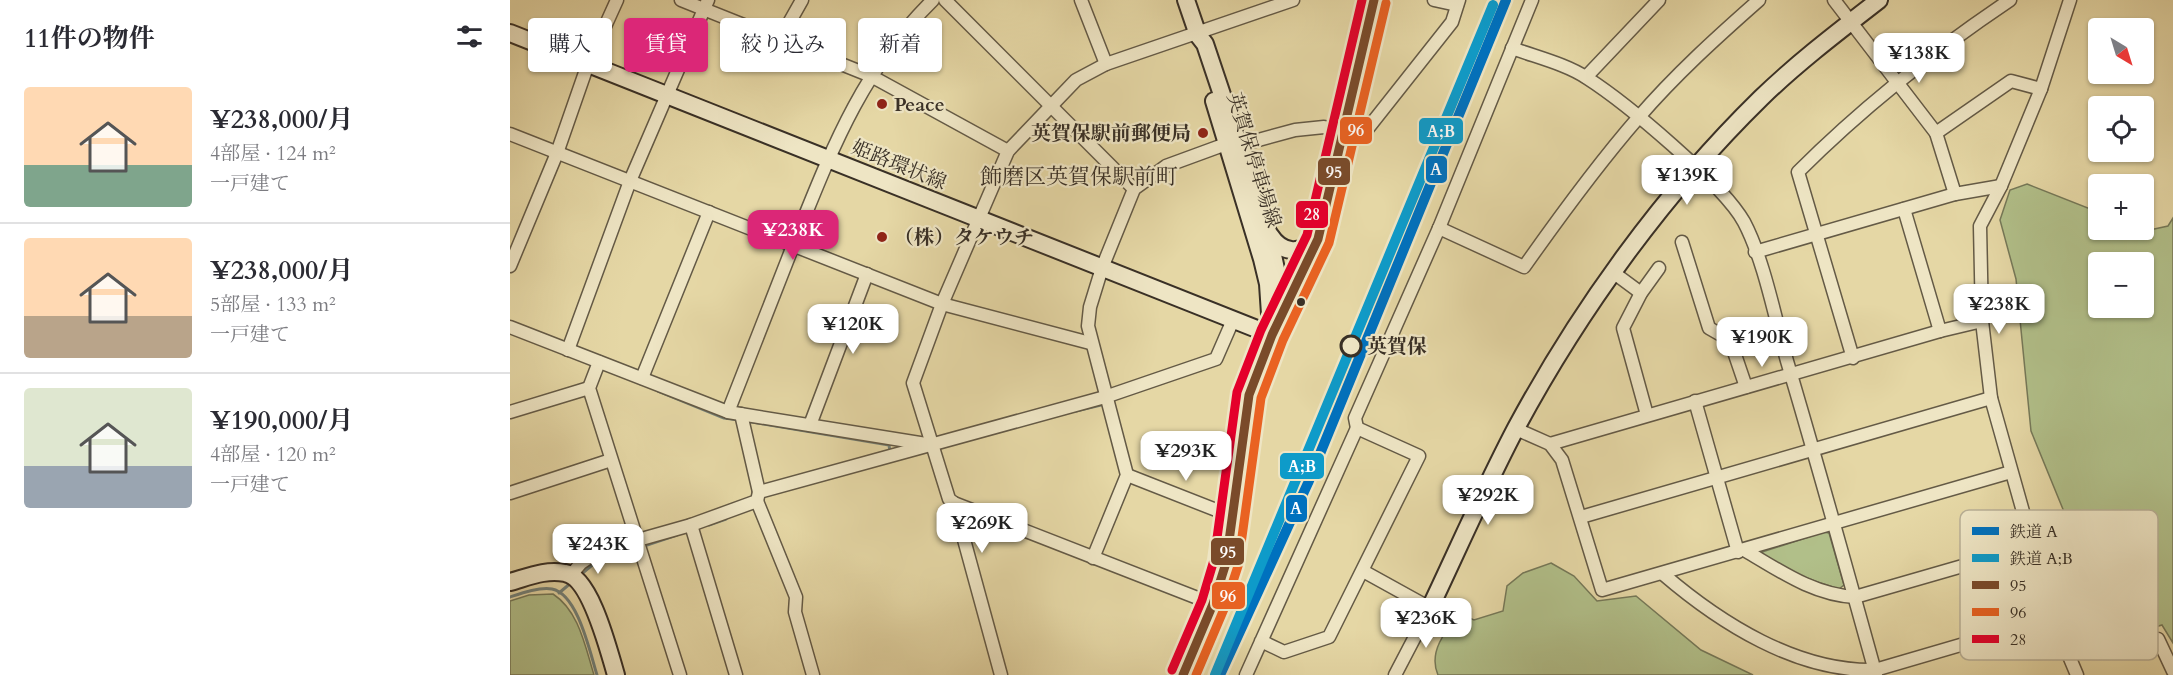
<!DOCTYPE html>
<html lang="ja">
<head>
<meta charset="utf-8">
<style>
	body { margin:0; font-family:Cardo,"Noto Serif JP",serif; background:#f7f7f7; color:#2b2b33; height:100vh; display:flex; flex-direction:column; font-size:22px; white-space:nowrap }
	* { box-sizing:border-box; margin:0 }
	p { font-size:20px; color:#7c7c81 }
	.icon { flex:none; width:33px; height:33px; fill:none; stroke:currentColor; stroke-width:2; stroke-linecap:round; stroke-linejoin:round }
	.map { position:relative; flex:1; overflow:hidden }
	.panel { display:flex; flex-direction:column; background:#fff; width:510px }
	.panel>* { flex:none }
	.banner { position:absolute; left:18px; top:18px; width:570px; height:54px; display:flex; gap:12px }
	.needle { width:39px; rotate:142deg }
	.fabs { position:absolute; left:1578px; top:18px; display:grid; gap:12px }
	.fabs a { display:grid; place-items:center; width:66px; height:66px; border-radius:6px; background:#fff; box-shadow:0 2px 4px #0004; font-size:30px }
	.price { position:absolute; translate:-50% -51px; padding:0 14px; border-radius:12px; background:#fff; color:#222; font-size:20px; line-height:39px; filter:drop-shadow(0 2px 3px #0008) }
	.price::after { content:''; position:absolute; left:50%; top:36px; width:18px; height:14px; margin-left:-9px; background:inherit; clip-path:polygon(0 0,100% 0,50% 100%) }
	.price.on { background:#db2777; color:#fff }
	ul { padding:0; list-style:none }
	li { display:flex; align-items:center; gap:18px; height:150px; padding:0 24px }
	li+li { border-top:2px solid #e1e1e2 }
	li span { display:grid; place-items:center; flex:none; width:168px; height:120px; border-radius:6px; color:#555 }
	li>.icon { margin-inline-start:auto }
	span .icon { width:72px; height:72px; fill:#fffc; stroke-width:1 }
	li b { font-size:26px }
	h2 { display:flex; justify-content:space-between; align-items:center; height:72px; padding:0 24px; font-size:26px }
	.chip { padding:0 21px; border-radius:6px; background:#fff; box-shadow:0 2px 4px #0004; font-size:21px; line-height:54px }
	.chip.on { background:#db2777; color:#fff }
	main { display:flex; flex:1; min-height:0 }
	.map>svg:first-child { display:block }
	.green { fill:#b1bf89; stroke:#757858; stroke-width:1.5; fill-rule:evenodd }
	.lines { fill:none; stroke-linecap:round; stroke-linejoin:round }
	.stream { stroke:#738179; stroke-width:3 }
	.street-casing { stroke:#645a46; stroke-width:15 }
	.secondary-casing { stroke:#393026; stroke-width:20 }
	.street { stroke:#eee5c4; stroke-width:12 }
	.secondary { stroke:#eee5c4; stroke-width:16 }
	.bus-1-casing { stroke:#eee5c4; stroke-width:14 }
	.bus-2-casing { stroke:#eee5c4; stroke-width:14 }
	.bus-3-casing { stroke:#eee5c4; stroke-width:14 }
	.bus-1 { stroke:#7a4b2a; stroke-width:9 }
	.bus-2 { stroke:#e96222; stroke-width:9 }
	.bus-3 { stroke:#e4002b; stroke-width:9 }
	.rail-1-casing { stroke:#eee5c4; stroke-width:15 }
	.rail-2-casing { stroke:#eee5c4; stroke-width:15 }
	.rail-1 { stroke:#0071be; stroke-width:10 }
	.rail-2 { stroke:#0e9bc9; stroke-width:10 }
	.poi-dot { fill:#8f2418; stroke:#eee5c4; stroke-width:2 }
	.bus-dot { fill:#393026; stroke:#eee5c4; stroke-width:2 }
	.stop-dot { fill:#eee5c4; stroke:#393026; stroke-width:3 }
	.labels { text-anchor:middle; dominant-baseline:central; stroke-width:4.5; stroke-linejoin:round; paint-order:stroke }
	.poi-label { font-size:20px; font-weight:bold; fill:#393026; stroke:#eee5c4; text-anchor:start }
	.street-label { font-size:20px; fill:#393026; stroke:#eee5c4 }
	.stop-label { font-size:20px; font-weight:bold; fill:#393026; stroke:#eee5c4; text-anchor:start }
	.quarter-label { font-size:22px; fill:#393026; stroke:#eee5c4 }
	.key { fill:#eee5c4; stroke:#b8af95; stroke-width:1.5 }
	.key-label { font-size:16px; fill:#393026 }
	.line-badge { stroke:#eee5c4; stroke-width:2 }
	.badge-label { font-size:16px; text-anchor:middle; font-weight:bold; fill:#fff }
</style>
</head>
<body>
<main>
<section class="panel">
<h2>11件の物件<svg class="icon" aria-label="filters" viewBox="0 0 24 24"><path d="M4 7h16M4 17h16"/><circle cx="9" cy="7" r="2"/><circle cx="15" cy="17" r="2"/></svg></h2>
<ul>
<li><span style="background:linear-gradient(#ffd9b3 65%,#7fa58c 0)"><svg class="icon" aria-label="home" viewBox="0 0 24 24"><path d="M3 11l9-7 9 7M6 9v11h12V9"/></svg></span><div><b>¥238,000/月</b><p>4部屋 · 124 m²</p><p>一戸建て</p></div></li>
<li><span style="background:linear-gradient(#ffd9b3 65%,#b9a48a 0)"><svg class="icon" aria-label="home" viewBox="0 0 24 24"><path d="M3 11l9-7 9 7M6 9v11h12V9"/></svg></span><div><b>¥238,000/月</b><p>5部屋 · 133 m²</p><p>一戸建て</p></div></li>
<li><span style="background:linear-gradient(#dfe7d0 65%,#9aa5b1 0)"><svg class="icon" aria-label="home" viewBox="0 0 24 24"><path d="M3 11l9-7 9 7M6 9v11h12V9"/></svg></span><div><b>¥190,000/月</b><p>4部屋 · 120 m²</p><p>一戸建て</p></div></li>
</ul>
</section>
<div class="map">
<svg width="1663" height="675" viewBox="0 0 1663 675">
	<rect width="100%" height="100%" fill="#e5d7a5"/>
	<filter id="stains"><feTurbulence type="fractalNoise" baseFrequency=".00333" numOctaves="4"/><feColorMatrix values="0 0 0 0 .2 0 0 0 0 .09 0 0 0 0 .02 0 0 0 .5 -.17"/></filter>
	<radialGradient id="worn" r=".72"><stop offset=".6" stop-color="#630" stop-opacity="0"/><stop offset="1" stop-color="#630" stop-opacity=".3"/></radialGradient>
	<g class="green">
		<path d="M 1517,184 L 1588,212 L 1588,230 L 1635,231 L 1658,226 L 1663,218 L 1663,643 L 1652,625 L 1606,639 L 1521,431 L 1506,279 L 1490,220 L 1500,190 ZM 1588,262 L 1634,262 L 1634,308 L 1588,308 Z"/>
		<path d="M 1314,532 L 1319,533 L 1334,585 L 1329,589 C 1312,584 1260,567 1252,552 Z"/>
		<path d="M 1041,563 L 1064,576 L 1087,601 L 1126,596 L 1191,650 L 1243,675 L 928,675 C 918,652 935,631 950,614 L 964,620 L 993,611 L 997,586 L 1013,573 Z"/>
		<path d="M 43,594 C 69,611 75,646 84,675 L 0,675 L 0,601 L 19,595 Z"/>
	</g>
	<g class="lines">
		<g class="stream">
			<path d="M 148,391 L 214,418 L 229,420"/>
			<path d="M 566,411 L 591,405"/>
			<path d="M 236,421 L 379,445 L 380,452"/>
			<path d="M 199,525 L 216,519"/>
			<path d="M 134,546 L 167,535"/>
			<path d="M 69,576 L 87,561 L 127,548"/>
			<path d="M 49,593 L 62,582"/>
			<path d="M 0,597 C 12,593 29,587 42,589 C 68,594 80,653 87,675"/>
		</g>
		<g class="street-casing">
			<g id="street">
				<path d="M 171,0 L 361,76 L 498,151"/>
				<path d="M 435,0 L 624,189"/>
				<path d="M 571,0 L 596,64"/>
				<path d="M 924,0 L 947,5"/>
				<path d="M 1324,0 L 1426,133 L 1445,194"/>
				<path d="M 1560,0 L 1531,89 L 1491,186 L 1470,226 L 1472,321 L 1481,398 L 1543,618 L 1567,675"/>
				<path d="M 270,39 L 292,0"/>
				<path d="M 1002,48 C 1026,57 1056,64 1077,78 C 1116,103 1213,184 1234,222 C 1254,260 1265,318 1277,361 C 1308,465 1337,570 1366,675"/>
				<path d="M 1076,77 L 1149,0"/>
				<path d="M 1426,133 L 1501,81 L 1531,89"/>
				<path d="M 0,134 L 432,304 L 580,343"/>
				<path d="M 730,145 L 785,130 L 814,127 L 851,137 L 942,22 L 949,0"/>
				<path d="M 1394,209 L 1430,331"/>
				<path d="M 929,228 L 1014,267 C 1050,216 1087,165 1128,118 C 1165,75 1207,37 1249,0"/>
				<path d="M 1172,242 L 1199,328 L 1220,340 L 1236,387"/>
				<path d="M 1245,252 L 1445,194 L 1491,186"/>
				<path d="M 0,266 L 47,153 L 78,64 L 107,0"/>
				<path d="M 1104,273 L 1131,293"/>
				<path d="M 0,327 L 218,412 L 416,444"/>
				<path d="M 58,350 L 120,181 L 198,0"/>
				<path d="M 1343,358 L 1288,172 C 1353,107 1424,51 1500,0"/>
				<path d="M 89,362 L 79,388 L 170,675"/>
				<path d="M 132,378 L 199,212"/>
				<path d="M 1185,401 L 1228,552"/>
				<path d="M 0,412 L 79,388"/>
				<path d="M 218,412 C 242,350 266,289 290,228 C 325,141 355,67 423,0"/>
				<path d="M 231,414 L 249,492"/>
				<path d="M 1137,415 L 1113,328 L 1131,293 L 1149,268"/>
				<path d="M 300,425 L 357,274"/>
				<path d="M 847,428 L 845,418 L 929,228 L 1022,0"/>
				<path d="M 1006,429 L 1040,444 L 1052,460 L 1092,590 L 1501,472"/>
				<path d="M 1040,444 L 1430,331 L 1472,321"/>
				<path d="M 617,475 L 724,517"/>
				<path d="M 0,493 L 101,460"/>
				<path d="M 247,501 L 286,597 L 285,612 L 303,675"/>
				<path d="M 444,503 L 703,604"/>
				<path d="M 1071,517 L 1481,398"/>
				<path d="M 181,525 L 226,675"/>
				<path d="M 1236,551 C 1270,571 1304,595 1345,597 L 1522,546"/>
				<path d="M 583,558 L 617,475 L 578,326 L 580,307 L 592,268 L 624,189 L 656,166 L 716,144"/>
				<path d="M 853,571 L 920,608 L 885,675"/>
				<path d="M 1153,574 C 1210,623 1287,672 1365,670 L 1543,618"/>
				<path d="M 61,575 L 71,563 L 89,551 L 181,525 L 247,501 L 249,492 L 595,397 L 706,359 L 723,320"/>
				<path d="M 1648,639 L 1663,671"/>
				<path d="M 491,675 L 444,503 L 439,499 L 403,383 L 432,304 L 498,151 L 566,80 L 596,64 L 783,0"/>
				<path d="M 736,675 L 847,428 L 909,456 L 819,637 L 774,652 L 751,641"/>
			</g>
		</g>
		<g class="secondary-casing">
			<g id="secondary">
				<path d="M 676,0 L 688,35 L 695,44 L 758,232 L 772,297 L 771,313"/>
				<path d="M 0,33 L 762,335"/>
				<path d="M 704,101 L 752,259 L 758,284 L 761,329"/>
				<path d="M 760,235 C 773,255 791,254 808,239"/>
				<path d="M 0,582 C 18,577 36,569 55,573 C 81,577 99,652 106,675"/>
				<path d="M 920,608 C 948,549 975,487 1006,428 C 1070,309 1154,193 1251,98 C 1287,63 1329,31 1369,0"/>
				<path d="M 673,675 L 703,604 L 716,563 L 739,395 L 762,335 L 808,239 L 864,0"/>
			</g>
		</g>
		<use href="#street" class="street"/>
		<use href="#secondary" class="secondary"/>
		<g class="bus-1-casing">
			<path id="bus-1" d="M 673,675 L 703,604 L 716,563 L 739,395 L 762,335 L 808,239 L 864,0"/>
		</g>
		<g class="bus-2-casing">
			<path id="bus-2" d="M 686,675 L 714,609 L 728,566 L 751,398 L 773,340 L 819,243 L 876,3"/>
		</g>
		<g class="bus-3-casing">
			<path id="bus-3" d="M 662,670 L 692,600 L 704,560 L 727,392 L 751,330 L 797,235 L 852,0"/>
		</g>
		<use href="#bus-1" class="bus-1"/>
		<use href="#bus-2" class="bus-2"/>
		<use href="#bus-3" class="bus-3"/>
		<g class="rail-1-casing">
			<path id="rail-1" d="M 710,675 L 798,483 L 996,0"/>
		</g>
		<g class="rail-2-casing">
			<path id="rail-2" d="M 705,675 L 983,5"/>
		</g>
		<use href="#rail-1" class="rail-1"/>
		<use href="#rail-2" class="rail-2"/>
	</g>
	<g class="poi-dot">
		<circle cx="372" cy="104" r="6"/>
		<circle cx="693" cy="133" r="6"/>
		<circle cx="372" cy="237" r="6"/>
	</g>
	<circle class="bus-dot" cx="791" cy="302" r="5"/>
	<circle class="stop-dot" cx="841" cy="346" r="10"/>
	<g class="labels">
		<g class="poi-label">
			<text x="384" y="104">Peace</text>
			<text x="681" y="133" text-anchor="end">英賀保駅前郵便局</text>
			<text x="384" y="237">（株）タケウチ</text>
		</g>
		<g class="street-label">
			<text transform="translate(744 160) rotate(73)">英賀保停車場線</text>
			<text transform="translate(389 165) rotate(22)">姫路環状線</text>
		</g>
		<g class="stop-label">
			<text x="857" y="346">英賀保</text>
		</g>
		<g class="quarter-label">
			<text x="569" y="177">飾磨区英賀保駅前町</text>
		</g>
	</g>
	<rect x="1450" y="510" width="198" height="150" rx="9" class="key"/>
	<rect x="1462" y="527" width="27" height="8" fill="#0071be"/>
	<rect x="1462" y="554" width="27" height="8" fill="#0e9bc9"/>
	<rect x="1462" y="581" width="27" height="8" fill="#7a4b2a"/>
	<rect x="1462" y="608" width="27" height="8" fill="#e96222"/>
	<rect x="1462" y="635" width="27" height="8" fill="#e4002b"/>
	<g class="key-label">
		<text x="1500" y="537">鉄道 A</text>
		<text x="1500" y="564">鉄道 A;B</text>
		<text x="1500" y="591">95</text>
		<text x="1500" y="618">96</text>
		<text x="1500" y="645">28</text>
	</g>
	<g class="line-badge">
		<rect x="829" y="116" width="34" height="29" rx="6" fill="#e96222"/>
		<rect x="908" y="117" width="46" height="28" rx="6" fill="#0e9bc9"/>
		<rect x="915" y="155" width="23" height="29" rx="6" fill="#0071be"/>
		<rect x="807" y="157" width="34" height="29" rx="6" fill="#7a4b2a"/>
		<rect x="785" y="200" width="34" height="29" rx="6" fill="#e4002b"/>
		<rect x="769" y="452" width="46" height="28" rx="6" fill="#0e9bc9"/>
		<rect x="775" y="494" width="23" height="29" rx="6" fill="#0071be"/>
		<rect x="700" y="537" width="35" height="29" rx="6" fill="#7a4b2a"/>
		<rect x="701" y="581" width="35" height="29" rx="6" fill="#e96222"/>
	</g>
	<g class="badge-label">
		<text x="846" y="136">96</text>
		<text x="931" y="137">A;B</text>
		<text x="926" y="175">A</text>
		<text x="824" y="178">95</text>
		<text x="802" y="220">28</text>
		<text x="792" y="472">A;B</text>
		<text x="786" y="514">A</text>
		<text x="718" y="558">95</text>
		<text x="718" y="602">96</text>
	</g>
	<rect width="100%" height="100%" filter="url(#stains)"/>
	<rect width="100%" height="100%" fill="url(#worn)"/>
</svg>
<div class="fabs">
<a><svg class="needle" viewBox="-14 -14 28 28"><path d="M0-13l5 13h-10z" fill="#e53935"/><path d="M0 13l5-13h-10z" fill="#7c7c81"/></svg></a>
<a><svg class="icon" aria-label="locate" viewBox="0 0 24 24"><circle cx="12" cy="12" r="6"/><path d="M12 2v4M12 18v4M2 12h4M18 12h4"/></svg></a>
<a>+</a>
<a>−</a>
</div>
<b class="price" style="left:1409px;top:84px">¥138K</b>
<b class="price" style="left:1177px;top:206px">¥139K</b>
<b class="price on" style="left:283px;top:261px">¥238K</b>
<b class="price" style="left:1489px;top:335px">¥238K</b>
<b class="price" style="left:343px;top:355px">¥120K</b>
<b class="price" style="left:1252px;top:368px">¥190K</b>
<b class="price" style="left:676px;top:482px">¥293K</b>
<b class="price" style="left:978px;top:526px">¥292K</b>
<b class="price" style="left:472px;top:554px">¥269K</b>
<b class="price" style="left:88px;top:575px">¥243K</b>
<b class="price" style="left:916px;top:649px">¥236K</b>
<div class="banner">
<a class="chip">購入</a>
<a class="chip on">賃貸</a>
<a class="chip">絞り込み</a>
<a class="chip">新着</a>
</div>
</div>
</main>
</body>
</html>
